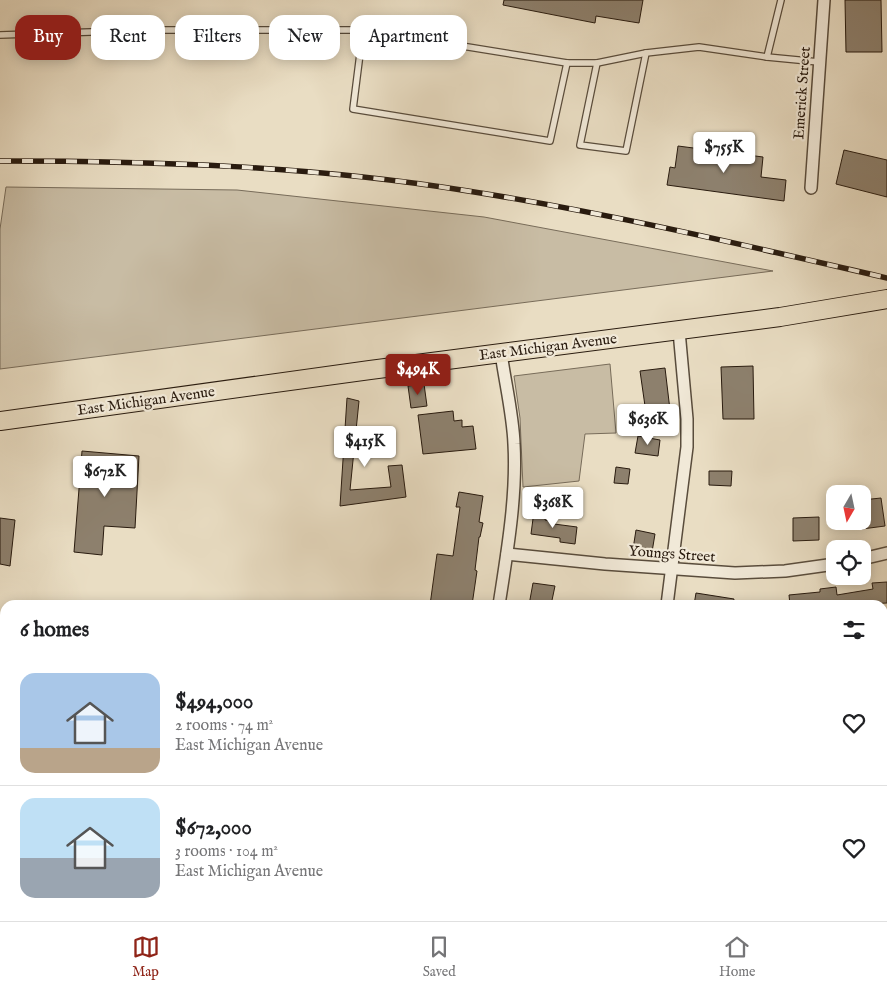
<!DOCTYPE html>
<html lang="en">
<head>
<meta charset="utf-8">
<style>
	body { margin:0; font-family:"IM FELL English",serif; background:#f2f2f2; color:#202124; height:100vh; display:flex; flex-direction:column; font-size:19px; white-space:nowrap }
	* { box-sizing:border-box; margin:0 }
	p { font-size:16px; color:#757577 }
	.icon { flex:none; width:28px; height:28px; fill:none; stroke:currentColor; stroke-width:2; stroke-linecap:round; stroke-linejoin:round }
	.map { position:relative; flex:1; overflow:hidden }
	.details { position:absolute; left:0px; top:600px; width:888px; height:321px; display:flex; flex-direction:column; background:#fff; border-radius:15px 15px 0 0; box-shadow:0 2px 12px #0003 }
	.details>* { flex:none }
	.banner { position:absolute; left:15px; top:15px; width:500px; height:45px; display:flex; gap:10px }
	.needle { width:32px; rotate:189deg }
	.fabs { position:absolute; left:826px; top:485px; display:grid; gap:10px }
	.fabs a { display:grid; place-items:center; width:45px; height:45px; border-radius:10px; background:#fff; box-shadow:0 2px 12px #0003; font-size:25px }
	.price { position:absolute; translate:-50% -42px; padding:0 11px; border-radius:5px; background:#fff; color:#222; font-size:16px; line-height:32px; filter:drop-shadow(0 1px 2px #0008) }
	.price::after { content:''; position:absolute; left:50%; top:30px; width:15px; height:11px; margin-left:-8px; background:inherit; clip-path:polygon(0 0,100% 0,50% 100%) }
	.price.on { background:#8f2418; color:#fff }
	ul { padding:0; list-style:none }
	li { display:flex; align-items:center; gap:15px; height:125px; padding:0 20px }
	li+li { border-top:1px solid #e0e0e0 }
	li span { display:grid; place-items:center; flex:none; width:140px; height:100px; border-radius:15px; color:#555 }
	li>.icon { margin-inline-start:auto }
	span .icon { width:60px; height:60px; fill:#fffc; stroke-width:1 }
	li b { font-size:21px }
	h2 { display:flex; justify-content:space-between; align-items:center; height:60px; padding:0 20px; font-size:21px }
	.pill { padding:0 18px; border-radius:15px; background:#fff; box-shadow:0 2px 12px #0003; font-size:18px; line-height:45px }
	.pill.on { background:#8f2418; color:#fff }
	.dock { display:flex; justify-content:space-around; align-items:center; height:70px; border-top:1px solid #e0e0e0; background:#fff; font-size:14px; color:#757577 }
	.dock a { display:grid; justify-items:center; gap:2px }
	.dock .on { color:#8f2418 }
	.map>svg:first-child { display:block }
	.green { fill:#c8bca4; stroke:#786c5a }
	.building { fill:#8d806d; stroke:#291b0f }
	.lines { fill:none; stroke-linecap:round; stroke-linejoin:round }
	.service-casing { stroke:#594c3c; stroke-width:8 }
	.minor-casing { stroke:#594c3c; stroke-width:14 }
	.primary-casing { stroke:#291b0f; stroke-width:20 }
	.service { stroke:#f1e9d8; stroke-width:5.5 }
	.minor { stroke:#f1e9d8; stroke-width:11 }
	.primary { stroke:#e9ddc3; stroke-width:18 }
	.rail-casing { stroke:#291b0f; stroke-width:5.5 }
	.rail { stroke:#f1e9d8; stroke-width:4; stroke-dasharray:11; stroke-linecap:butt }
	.labels { text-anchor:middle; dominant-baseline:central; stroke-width:4.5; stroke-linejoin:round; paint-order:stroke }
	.street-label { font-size:15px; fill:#291b0f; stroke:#f1e9d8 }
</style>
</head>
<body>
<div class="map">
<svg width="887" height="921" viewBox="0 0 887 921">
	<rect width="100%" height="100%" fill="#e9ddc3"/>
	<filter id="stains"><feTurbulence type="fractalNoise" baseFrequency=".004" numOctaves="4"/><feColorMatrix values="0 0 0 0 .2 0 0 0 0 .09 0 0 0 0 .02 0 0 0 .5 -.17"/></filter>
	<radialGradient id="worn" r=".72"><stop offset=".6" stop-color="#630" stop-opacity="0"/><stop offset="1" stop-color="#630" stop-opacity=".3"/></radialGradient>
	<g class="green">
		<path d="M 6,187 L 237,190 L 484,217 L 773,271 L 0,369 L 0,229 Z"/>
		<path d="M 610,364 L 616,433 L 585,434 L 579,481 L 523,487 L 520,418 L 514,376 Z"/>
		<path d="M 0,702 L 5,702 L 5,916 L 463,916 L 463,921 L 0,921 Z"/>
	</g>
	<g class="building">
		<path d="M 504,0 L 643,0 L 639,23 L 596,16 L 595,23 L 503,5 Z"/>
		<path d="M 845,0 L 881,0 L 882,52 L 846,52 Z"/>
		<path d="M 678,146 L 763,157 L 761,177 L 786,180 L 784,201 L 667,185 L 670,167 L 675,168 Z"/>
		<path d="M 844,150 L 887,160 L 887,197 L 836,184 Z"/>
		<path d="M 753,366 L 754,419 L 723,419 L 721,367 Z"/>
		<path d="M 665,368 L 670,410 L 646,413 L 640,371 Z"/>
		<path d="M 424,384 L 427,406 L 411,408 L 408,386 Z"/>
		<path d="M 347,398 L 359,401 L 350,490 L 391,487 L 388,466 L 402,465 L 406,497 L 340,506 Z"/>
		<path d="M 453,411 L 454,421 L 462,420 L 462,427 L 473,426 L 476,449 L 423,454 L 418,415 Z"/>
		<path d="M 638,436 L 660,440 L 658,456 L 635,453 Z"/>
		<path d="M 82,451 L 139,456 L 135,528 L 104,526 L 102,555 L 74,552 Z"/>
		<path d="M 616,467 L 630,469 L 628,484 L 614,483 Z"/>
		<path d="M 709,471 L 732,471 L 731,486 L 709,485 Z"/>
		<path d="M 459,492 L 483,496 L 479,522 L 483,523 L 480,537 L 479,537 L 475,570 L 477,571 L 472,605 L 430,605 L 437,554 L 453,556 L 460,507 L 456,507 Z"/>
		<path d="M 881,498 L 885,526 L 862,529 L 862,500 Z"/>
		<path d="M 534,511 L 546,513 L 545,520 L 554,522 L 554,524 L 577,527 L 575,544 L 560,542 L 560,538 L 531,534 Z"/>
		<path d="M 819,517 L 819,540 L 793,541 L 793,518 Z"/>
		<path d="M 0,518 L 15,520 L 10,566 L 0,564 Z"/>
		<path d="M 636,530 L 655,534 L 652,552 L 633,549 Z"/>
		<path d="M 887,582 L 887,603 L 864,604 L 865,605 L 790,605 L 789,595 L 820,592 L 820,589 L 836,587 L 837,595 L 873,589 L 872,583 Z"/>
		<path d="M 533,583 L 555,586 L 551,605 L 529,605 Z"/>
		<path d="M 696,593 L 734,599 L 733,605 L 694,605 Z"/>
	</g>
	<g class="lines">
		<g class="service-casing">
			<g id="service">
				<path d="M 363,30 L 353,109 L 550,141 L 567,63"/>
				<path d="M 0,35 L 151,30 L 363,30 L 567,63 L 597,63 L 646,53 L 699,47 L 767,57 L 819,62"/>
				<path d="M 767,57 L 781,0"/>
				<path d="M 597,63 L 580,145 L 626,151 L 646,53"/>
			</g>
		</g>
		<g class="minor-casing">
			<g id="minor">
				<path d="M 811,188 L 824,0"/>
				<path d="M 507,554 L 605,564 L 735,573 L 785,571 L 835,564"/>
				<path d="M 862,559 L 887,553"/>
				<path d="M 499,605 C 507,553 517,496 514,444 C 513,415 505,382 501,353"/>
				<path d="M 667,605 L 687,447 L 687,419 L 679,331"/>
				<path d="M 882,712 L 887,711"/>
				<path d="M 882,749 L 887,749"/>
				<path d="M 832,921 L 832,916"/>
			</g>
		</g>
		<g class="primary-casing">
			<path id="primary" d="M 0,421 L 370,370 L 780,317 L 887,299"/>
		</g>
		<use href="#service" class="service"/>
		<use href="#minor" class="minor"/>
		<use href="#primary" class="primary"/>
		<g class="rail-casing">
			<path id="rail" d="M 0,161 C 157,161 313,166 468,191 C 609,213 748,246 887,278"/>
		</g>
		<use href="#rail" class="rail"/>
	</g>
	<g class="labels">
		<g class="street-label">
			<text transform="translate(802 93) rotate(-86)">Emerick Street</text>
			<text transform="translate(548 347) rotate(-7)">East Michigan Avenue</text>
			<text transform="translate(146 401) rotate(-8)">East Michigan Avenue</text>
			<text transform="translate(672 554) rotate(4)">Youngs Street</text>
		</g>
	</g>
	<rect width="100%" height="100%" filter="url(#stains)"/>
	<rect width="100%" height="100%" fill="url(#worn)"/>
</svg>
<div class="fabs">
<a><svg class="needle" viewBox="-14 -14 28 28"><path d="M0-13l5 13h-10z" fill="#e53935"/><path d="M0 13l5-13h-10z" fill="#757577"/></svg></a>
<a><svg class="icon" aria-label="locate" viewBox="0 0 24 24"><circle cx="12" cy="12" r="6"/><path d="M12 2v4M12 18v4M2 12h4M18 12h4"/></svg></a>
</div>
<b class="price" style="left:724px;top:174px">$755K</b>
<b class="price on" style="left:418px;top:396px">$494K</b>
<b class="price" style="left:648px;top:446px">$636K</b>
<b class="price" style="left:365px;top:468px">$415K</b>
<b class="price" style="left:105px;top:498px">$672K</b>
<b class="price" style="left:553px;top:529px">$368K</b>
<div class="banner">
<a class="pill on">Buy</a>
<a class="pill">Rent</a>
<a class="pill">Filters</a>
<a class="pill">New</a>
<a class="pill">Apartment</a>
</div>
<section class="details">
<h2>6 homes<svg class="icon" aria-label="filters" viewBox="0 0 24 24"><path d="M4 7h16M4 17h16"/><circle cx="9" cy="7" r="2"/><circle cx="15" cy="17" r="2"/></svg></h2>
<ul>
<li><span style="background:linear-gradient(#a9c7e8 75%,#b9a48a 0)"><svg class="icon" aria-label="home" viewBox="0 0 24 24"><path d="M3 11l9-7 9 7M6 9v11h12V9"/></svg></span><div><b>$494,000</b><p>2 rooms · 74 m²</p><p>East Michigan Avenue</p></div><svg class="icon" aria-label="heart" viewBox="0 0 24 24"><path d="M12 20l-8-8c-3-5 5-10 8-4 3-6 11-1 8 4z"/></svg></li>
<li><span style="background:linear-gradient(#bfe0f5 60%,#9aa5b1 0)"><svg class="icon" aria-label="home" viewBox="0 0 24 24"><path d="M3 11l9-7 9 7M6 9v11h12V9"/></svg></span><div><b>$672,000</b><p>3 rooms · 104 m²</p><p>East Michigan Avenue</p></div><svg class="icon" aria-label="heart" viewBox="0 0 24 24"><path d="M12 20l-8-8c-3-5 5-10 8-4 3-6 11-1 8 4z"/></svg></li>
</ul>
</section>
</div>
<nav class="dock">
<a class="on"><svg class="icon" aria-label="map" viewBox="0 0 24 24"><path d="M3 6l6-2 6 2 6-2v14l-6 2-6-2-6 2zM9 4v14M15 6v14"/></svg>Map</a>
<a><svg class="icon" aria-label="saved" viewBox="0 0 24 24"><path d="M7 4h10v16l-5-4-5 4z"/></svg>Saved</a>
<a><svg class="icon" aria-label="home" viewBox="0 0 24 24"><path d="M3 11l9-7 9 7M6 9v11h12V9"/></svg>Home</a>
</nav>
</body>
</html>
